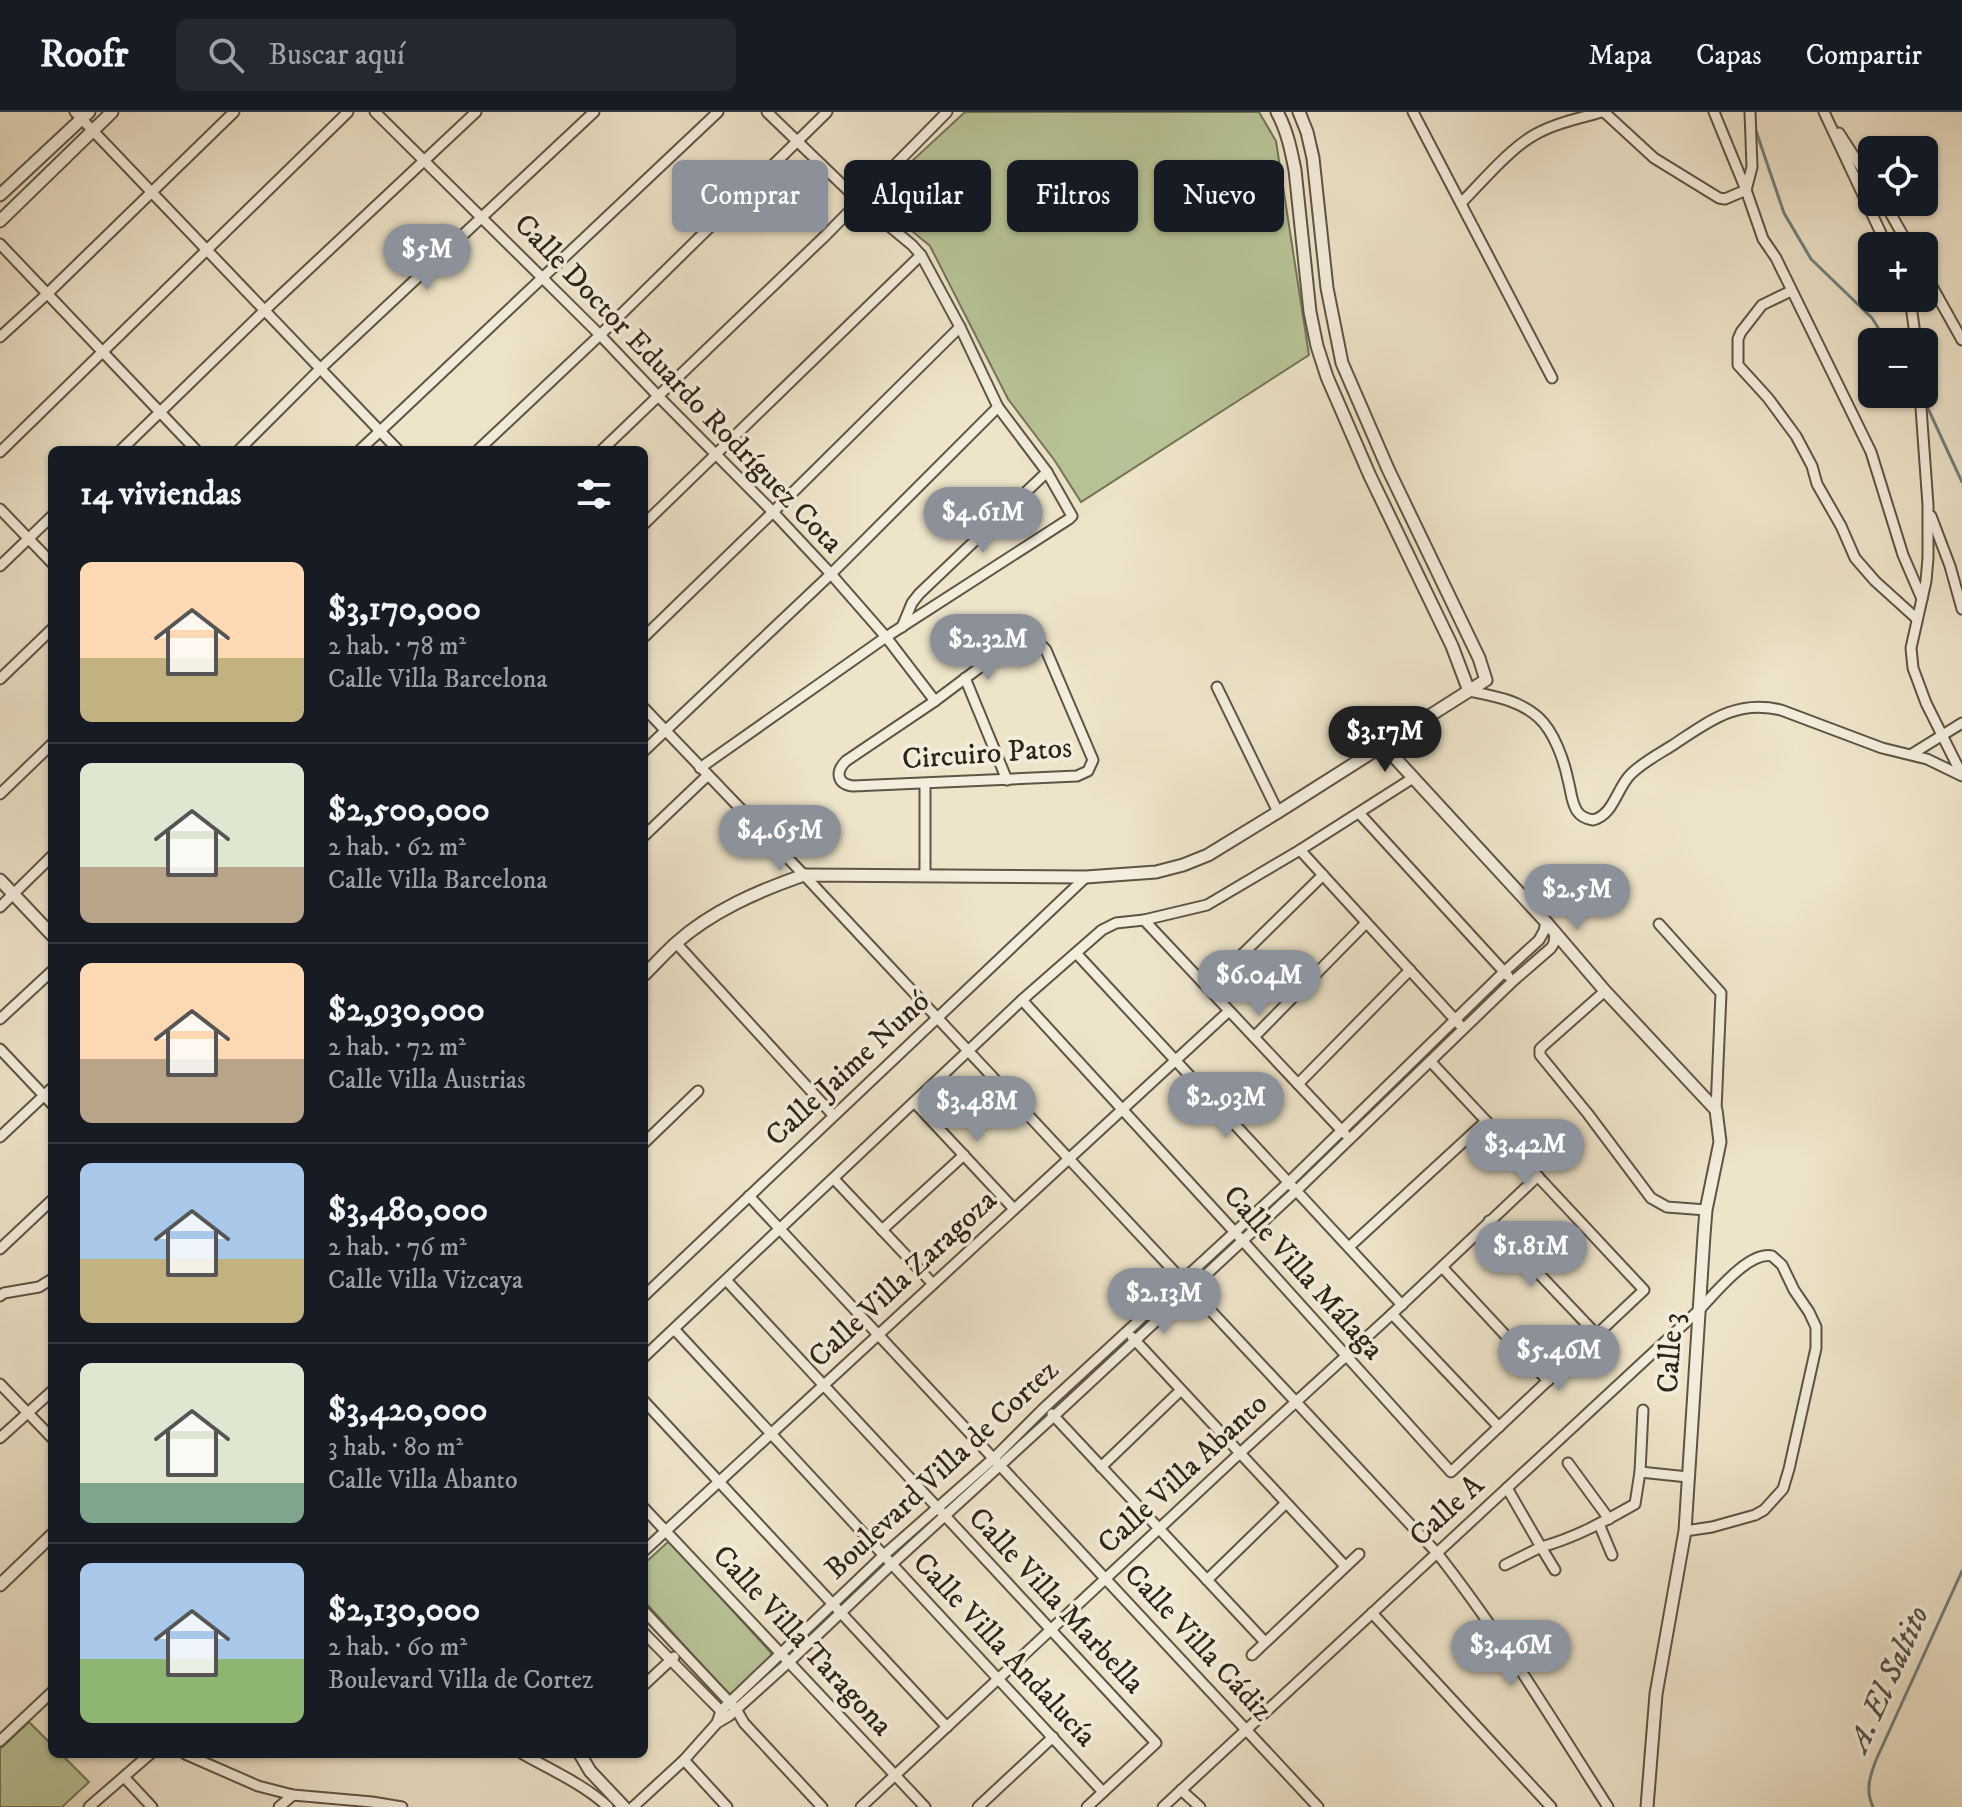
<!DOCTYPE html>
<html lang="es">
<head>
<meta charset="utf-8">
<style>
	body { margin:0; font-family:"IM FELL DW Pica",serif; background:#242831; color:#f1f3f6; height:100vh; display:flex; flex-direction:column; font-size:30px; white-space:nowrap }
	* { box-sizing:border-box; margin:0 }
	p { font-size:26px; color:#9ea1a6 }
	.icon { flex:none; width:44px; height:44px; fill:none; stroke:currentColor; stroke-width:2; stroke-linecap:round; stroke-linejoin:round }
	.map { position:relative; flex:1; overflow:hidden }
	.side { position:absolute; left:48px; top:334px; width:600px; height:1312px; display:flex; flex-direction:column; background:#171b24; border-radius:12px; box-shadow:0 2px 6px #0004 }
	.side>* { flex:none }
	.top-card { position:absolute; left:672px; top:48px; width:760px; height:72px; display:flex; gap:16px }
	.buttons { position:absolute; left:1858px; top:24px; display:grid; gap:16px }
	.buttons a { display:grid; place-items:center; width:80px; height:80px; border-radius:12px; background:#171b24; box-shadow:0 2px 6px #0004; font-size:40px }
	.price { position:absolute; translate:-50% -68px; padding:0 18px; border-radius:28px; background:#8c9099; color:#fff; font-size:26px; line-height:52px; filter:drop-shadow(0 2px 4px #0008) }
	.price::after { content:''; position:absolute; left:50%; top:48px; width:24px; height:18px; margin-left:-12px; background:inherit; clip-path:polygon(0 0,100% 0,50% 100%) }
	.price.current { background:#222; color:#fff }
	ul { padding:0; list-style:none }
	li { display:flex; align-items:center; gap:24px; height:200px; padding:0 32px }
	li+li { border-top:2px solid #363941 }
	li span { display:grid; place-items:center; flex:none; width:224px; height:160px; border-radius:12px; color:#555 }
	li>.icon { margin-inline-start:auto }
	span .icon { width:96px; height:96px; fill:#fffc; stroke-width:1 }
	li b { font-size:34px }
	h2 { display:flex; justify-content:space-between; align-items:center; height:96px; padding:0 32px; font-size:34px }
	.chip { padding:0 28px; border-radius:12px; background:#171b24; box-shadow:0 2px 6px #0004; font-size:28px; line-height:72px }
	.chip.current { background:#8c9099; color:#fff }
	header { display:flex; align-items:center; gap:48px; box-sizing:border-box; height:112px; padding:0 40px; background:#171b24; border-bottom:2px solid #363941 }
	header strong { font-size:38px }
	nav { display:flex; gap:44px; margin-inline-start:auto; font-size:28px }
	.search { width:560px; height:72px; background:#242831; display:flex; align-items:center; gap:20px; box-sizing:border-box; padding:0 28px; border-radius:12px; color:#9ea1a6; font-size:30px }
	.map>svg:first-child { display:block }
	.green { fill:#b8c497; stroke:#737458; stroke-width:2 }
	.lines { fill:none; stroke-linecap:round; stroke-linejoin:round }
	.stream { stroke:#717f7d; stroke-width:3 }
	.minor-casing { stroke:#5e5444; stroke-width:13 }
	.tertiary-casing { stroke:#5e5444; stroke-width:15 }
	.minor { stroke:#f4eddd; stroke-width:9 }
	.tertiary { stroke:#f4eddd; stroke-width:11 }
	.labels { text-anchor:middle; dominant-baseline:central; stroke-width:7; stroke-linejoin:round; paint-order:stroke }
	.street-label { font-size:30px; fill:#2e2418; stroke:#f4eddd }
	.water-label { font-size:32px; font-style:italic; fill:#50524b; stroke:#f4eddd }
</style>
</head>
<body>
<header>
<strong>Roofr</strong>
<div class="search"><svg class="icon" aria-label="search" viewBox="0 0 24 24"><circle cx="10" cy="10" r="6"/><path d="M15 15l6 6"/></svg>Buscar aquí</div>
<nav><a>Mapa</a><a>Capas</a><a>Compartir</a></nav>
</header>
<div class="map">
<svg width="1962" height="1695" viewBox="0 0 1962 1695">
	<rect width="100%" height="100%" fill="#eee4ca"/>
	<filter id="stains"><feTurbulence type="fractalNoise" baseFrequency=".0025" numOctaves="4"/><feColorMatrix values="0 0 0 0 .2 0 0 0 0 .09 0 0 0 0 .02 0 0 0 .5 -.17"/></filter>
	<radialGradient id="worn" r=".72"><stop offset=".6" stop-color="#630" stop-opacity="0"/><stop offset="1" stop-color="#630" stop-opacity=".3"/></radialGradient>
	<g class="green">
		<path d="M 965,0 L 1259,0 L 1276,29 L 1309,243 L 1081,390 L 1055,349 L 1008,287 L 930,134 L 872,86 Z"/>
		<path d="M 669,1429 L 774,1544 L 730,1584 L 644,1489 L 644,1452 Z"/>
		<path d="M 29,1610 L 52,1633 L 52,1642 L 61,1642 L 89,1670 L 62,1695 L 0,1695 L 0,1637 Z"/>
	</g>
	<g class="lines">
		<g class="stream">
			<path d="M 1755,16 L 1784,101 L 1811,147 L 1872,206 L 1887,230"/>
			<path d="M 1925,290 L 1962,370"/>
			<path d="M 1873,1695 C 1865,1678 1870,1664 1876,1648 L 1962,1459"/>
		</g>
		<g class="minor-casing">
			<g id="minor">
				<path d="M 75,0 L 398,338"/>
				<path d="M 375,0 L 600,223 L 658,284 L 773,400 L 831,462 L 886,525 L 935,589"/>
				<path d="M 1413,0 L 1552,266"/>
				<path d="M 1604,0 L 1654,46 L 1719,86 L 1725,87 L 1746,78 L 1752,55 L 1750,0"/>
				<path d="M 1714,0 L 1746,78 L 1763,127 L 1776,146 L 1871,340 L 1903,443 L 1922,487"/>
				<path d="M 1824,0 L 1887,134"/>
				<path d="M 1839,21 L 1872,72"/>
				<path d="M 1884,90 L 1909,134"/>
				<path d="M 1461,91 C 1482,70 1510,36 1536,22 C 1556,11 1580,6 1602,0"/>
				<path d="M 0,132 L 196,338"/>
				<path d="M 1924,160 L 1962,228"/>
				<path d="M 1791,179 L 1762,193 L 1741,220 L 1738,227 L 1738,253 L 1768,286 L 1796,324 L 1812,354 L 1817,372 L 1841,414 L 1855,446 L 1875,469 L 1917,507"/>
				<path d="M 1910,186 L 1916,230"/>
				<path d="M 0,225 L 47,182 L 234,0"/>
				<path d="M 1920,282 L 1928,393 L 1928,446 L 1926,469 L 1911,536 L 1913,556 L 1926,591 L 1962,663"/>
				<path d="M 121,338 L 265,198 L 476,0"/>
				<path d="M 239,338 L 321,256 L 594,0"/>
				<path d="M 360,338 L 718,0"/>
				<path d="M 478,338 L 600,223 L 827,0"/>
				<path d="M 602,338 L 825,124 L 947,0"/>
				<path d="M 0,340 L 348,0"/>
				<path d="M 0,397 L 52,451"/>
				<path d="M 1931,404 L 1950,454 L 1962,497"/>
				<path d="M 644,412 L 921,143"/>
				<path d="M 0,454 L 52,404"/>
				<path d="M 902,515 L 912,491 L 919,482 L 1047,360"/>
				<path d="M 644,525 L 773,400 L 960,215"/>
				<path d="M 1023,525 C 1034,526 1039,530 1046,538 L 1093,648 L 1088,659 L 1077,664 L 853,674 C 837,672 835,660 846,649 L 935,589 L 1015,529 Z"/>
				<path d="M 965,566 L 1007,668"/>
				<path d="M 0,567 L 52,517"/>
				<path d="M 1217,575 L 1278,700"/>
				<path d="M 1469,579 C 1493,584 1520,588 1539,606 C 1554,620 1564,648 1568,668 C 1571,678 1571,690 1577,699 C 1581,705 1586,707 1593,708 C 1614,703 1617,675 1631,662 C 1643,650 1659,642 1673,633 C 1708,610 1736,587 1781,598 L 1882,636 L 1927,647 L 1962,664"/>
				<path d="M 644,596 L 804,763 L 1437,1441 C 1500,1521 1553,1609 1608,1695"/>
				<path d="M 644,639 L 831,462 L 998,295"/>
				<path d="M 1912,642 L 1962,611"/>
				<path d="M 700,656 L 886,525 L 1069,407 L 1072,404 L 1047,360 L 998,295 L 960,215 L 921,143 L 912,133 L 859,89 L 767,0"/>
				<path d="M 925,672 L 925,764"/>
				<path d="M 0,682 L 52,632"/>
				<path d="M 1359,701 L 1508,864"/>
				<path d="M 644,724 L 707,664"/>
				<path d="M 1300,738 L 1460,913"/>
				<path d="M 0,795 L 52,744"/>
				<path d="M 1144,808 L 1345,1022"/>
				<path d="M 1659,812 L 1721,881 L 1716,998"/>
				<path d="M 676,831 L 833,1003"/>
				<path d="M 1076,841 L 1402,1193"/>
				<path d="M 1208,876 L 1323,763"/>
				<path d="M 1605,879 L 1543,934 L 1540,937 L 1540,943 L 1588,1002 L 1651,1086 L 1667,1095 L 1706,1098"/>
				<path d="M 1022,888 L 1242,1128 L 1451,1360 L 1644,1178 L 1431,950"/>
				<path d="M 0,907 L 52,859"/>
				<path d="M 1254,925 L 1366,811"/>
				<path d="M 0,937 L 52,992"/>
				<path d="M 1298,972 L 1410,858"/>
				<path d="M 915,991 L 1014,1097"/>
				<path d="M 0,1025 L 52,976"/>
				<path d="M 644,1031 L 698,979"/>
				<path d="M 834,1067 L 933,1172"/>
				<path d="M 749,1084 L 1318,1695"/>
				<path d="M 1489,1109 L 1597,1223"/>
				<path d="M 882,1118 L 964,1043"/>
				<path d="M 1349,1135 L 1486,1009"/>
				<path d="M 0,1137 L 52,1088"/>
				<path d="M 1442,1155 L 1548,1269"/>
				<path d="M 726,1168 L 1156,1631 L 1087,1695"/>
				<path d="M 0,1184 L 4,1181 L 39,1175 L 52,1167"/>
				<path d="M 644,1184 L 1086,765"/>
				<path d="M 1392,1202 L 1499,1315"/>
				<path d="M 674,1217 L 1103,1680"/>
				<path d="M 1132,1225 L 1345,1454"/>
				<path d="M 644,1245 L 1022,888 L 1102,818 L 1116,811 L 1144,808 L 1207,793 L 1300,738 L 1413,666"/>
				<path d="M 0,1272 L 52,1326"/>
				<path d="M 644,1289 L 947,1615"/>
				<path d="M 1052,1302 L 1265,1530"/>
				<path d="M 0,1326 L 52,1279"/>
				<path d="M 1568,1351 L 1609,1407"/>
				<path d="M 1101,1355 L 1181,1278"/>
				<path d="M 1640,1360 L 1688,1365"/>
				<path d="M 1507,1376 L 1541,1435 C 1575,1426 1605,1409 1635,1392 L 1640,1360 L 1643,1298"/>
				<path d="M 644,1396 L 925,1695"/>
				<path d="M 1599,1412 L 1612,1443"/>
				<path d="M 644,1439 L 1229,899"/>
				<path d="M 1505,1453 L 1541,1435 L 1555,1458"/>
				<path d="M 1207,1468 L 1286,1391"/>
				<path d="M 644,1499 L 736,1597 L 744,1611 L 822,1695"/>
				<path d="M 1372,1501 L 1551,1695"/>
				<path d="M 644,1521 L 723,1601"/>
				<path d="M 1252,1543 L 1359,1442"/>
				<path d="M 644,1573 L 674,1545"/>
				<path d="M 717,1611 L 721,1599 L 730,1590 L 884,1443 L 994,1346 L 1045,1295 L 1288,1071 L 1504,860 L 1539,828 L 1544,819 L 1546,810"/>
				<path d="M 0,1629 L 52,1580"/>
				<path d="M 185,1642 L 258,1674 L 293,1683 L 372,1690 L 402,1695"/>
				<path d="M 523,1642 C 551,1658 585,1673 608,1695"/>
				<path d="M 684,1648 L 727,1695"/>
				<path d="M 124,1665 L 152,1695"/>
				<path d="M 1181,1678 L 1200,1695"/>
				<path d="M 89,1695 L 150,1642"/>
				<path d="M 279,1695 L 293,1683"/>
				<path d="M 633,1695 L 684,1648 L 717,1611 L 729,1604 L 789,1550 L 892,1452 L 1054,1304 L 1296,1079 L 1513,869 L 1551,836 L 1554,831 L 1555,821"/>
				<path d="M 861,1695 L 1240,1341 L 1392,1202 L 1538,1064"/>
				<path d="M 978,1695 L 1053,1625"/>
				<path d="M 1163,1695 L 1698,1199 C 1714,1183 1748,1139 1772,1144 L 1782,1153 L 1794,1178 L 1809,1200 L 1816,1215 L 1816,1236 L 1789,1357 L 1783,1377 L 1764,1398 L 1755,1403 L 1712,1415 L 1685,1419"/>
			</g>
		</g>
		<g class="tertiary-casing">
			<g id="tertiary">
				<path d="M 1277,0 C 1287,18 1291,38 1295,58 L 1310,200 L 1317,234 L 1327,265 L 1370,364 L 1452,534 L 1469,579"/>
				<path d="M 0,83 L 89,0"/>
				<path d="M 0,109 L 112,0"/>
				<path d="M 1384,634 L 1546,810 L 1605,879 L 1716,998 L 1720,1030 L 1706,1098 L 1704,1123 L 1685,1419 L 1656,1582 L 1647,1695"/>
				<path d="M 0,768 L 52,823"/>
				<path d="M 644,863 C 654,853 665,841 676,831 C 712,799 758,779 804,763 L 1086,765 L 1156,760 L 1183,753 L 1208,743 L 1278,700 L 1486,568 L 1479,546 L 1388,357 L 1342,251 L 1327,176 L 1313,46 L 1307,20 L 1299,0"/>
				<path d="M 0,1473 L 52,1423"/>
				<path d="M 580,1642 L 590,1659 L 624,1695"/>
			</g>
		</g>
		<use href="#minor" class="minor"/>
		<use href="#tertiary" class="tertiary"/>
	</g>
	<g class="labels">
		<g class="street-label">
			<text transform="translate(678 272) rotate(46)">Calle Doctor Eduardo Rodríguez Cota</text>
			<text transform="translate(987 642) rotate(-4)">Circuiro Patos</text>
			<text transform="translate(848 957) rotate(-43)">Calle Jaime Nunó</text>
			<text transform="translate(1303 1161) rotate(48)">Calle Villa Málaga</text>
			<text transform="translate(903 1167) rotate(-43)">Calle Villa Zaragoza</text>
			<text transform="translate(1671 1241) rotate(-86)">Calle 3</text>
			<text transform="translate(942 1358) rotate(-43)">Boulevard Villa de Cortez</text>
			<text transform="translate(1183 1362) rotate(-43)">Calle Villa Abanto</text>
			<text transform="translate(1447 1399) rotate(-43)">Calle A</text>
			<text transform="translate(1056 1489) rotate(47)">Calle Villa Marbella</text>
			<text transform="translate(802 1529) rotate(47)">Calle Villa Taragona</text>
			<text transform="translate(1198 1531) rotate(47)">Calle Villa Cádiz</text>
			<text transform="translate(1004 1538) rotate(47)">Calle Villa Andalucía</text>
		</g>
		<g class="water-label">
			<text transform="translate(1889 1567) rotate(-66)">A. El Saltito</text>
		</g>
	</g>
	<rect width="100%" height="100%" filter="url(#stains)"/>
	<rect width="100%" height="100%" fill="url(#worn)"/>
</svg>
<div class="buttons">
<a><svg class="icon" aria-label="locate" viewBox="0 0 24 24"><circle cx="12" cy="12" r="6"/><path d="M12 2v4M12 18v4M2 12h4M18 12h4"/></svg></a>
<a>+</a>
<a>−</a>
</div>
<b class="price" style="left:427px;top:180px">$5M</b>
<b class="price" style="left:983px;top:443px">$4.61M</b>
<b class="price" style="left:988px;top:570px">$2.32M</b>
<b class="price current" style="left:1385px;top:662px">$3.17M</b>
<b class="price" style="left:780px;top:761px">$4.65M</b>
<b class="price" style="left:1577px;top:820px">$2.5M</b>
<b class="price" style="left:1259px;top:906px">$6.04M</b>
<b class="price" style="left:1226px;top:1028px">$2.93M</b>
<b class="price" style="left:977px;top:1032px">$3.48M</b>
<b class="price" style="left:1525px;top:1075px">$3.42M</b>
<b class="price" style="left:1531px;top:1177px">$1.81M</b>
<b class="price" style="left:1164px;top:1224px">$2.13M</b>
<b class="price" style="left:1559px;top:1281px">$5.46M</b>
<b class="price" style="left:1511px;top:1576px">$3.46M</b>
<div class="top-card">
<a class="chip current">Comprar</a>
<a class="chip">Alquilar</a>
<a class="chip">Filtros</a>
<a class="chip">Nuevo</a>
</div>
<section class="side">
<h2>14 viviendas<svg class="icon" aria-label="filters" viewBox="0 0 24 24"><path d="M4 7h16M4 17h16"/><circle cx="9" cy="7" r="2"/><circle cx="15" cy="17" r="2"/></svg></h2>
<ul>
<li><span style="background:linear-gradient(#ffd9b3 60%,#c2b280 0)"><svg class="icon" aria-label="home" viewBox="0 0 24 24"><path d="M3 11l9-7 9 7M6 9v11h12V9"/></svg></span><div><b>$3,170,000</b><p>2 hab. · 78 m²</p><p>Calle Villa Barcelona</p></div></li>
<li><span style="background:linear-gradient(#dfe7d0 65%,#b9a48a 0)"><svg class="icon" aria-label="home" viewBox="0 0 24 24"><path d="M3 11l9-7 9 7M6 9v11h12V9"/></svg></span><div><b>$2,500,000</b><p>2 hab. · 62 m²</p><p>Calle Villa Barcelona</p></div></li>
<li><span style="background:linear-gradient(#ffd9b3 60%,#b9a48a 0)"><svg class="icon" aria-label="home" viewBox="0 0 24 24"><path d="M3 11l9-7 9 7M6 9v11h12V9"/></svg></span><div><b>$2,930,000</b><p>2 hab. · 72 m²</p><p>Calle Villa Austrias</p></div></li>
<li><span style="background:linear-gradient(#a9c7e8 60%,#c2b280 0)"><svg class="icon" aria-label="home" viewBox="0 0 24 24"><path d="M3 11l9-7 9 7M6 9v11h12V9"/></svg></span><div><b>$3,480,000</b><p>2 hab. · 76 m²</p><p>Calle Villa Vizcaya</p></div></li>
<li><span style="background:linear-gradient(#dfe7d0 75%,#7fa58c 0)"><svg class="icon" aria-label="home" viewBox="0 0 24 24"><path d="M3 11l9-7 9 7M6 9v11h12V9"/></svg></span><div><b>$3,420,000</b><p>3 hab. · 80 m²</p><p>Calle Villa Abanto</p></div></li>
<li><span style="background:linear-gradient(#a9c7e8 60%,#8fb573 0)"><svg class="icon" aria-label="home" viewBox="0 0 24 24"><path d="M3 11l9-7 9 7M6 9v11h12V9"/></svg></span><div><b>$2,130,000</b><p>2 hab. · 60 m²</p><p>Boulevard Villa de Cortez</p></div></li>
</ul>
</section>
</div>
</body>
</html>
